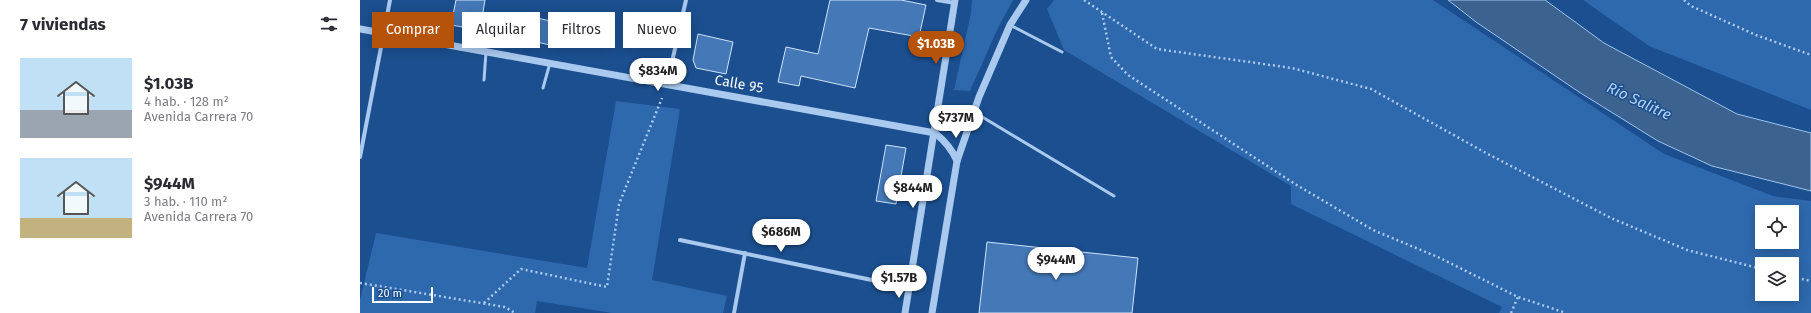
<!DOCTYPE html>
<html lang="es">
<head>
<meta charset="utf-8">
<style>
	body { margin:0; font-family:"Fira Sans",sans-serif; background:#f2f2f3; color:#2b2b33; height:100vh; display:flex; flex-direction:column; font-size:15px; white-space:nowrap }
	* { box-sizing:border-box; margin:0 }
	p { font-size:13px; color:#7c7c81 }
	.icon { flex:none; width:22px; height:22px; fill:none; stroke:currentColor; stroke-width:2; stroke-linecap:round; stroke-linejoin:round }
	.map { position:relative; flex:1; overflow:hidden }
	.drawer { display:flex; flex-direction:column; background:#fff; width:360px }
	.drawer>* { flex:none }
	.top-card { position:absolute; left:12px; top:12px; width:380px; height:36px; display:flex; gap:8px }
	.buttons { position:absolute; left:1395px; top:205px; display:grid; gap:8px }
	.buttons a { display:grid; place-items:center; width:44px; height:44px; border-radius:0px; background:#fff; box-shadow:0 2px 10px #0003; font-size:20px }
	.scale { position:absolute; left:12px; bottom:10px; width:61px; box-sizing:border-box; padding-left:4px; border:2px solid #fff; border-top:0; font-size:11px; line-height:14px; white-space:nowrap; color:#fff; -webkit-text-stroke:3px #1b4f8f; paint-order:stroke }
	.price { position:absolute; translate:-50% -34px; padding:0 9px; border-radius:14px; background:#fff; color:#222; font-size:13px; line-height:26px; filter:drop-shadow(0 1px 2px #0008) }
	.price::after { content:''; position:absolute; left:50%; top:24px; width:12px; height:9px; margin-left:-6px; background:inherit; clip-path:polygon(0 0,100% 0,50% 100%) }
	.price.on { background:#b45309; color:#fff }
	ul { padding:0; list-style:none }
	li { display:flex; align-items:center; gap:12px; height:100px; padding:0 20px }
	li span { display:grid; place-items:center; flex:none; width:112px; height:80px; border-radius:0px; color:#555 }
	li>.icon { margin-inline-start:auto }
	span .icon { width:48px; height:48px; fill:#fffc; stroke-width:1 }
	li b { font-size:17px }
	h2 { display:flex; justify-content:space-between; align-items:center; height:48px; padding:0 20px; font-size:17px }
	.pill { padding:0 14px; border-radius:0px; background:#fff; box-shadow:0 2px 10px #0003; font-size:14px; line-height:36px }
	.pill.on { background:#b45309; color:#fff }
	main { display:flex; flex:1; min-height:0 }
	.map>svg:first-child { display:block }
	.green { fill:#2e69ad; fill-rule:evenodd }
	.water { fill:#3c6290; stroke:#9cc4f0 }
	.building { fill:#4478b7; stroke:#cfe3fa }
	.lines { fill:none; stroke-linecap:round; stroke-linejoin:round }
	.path { stroke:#a9c9ee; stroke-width:2.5; stroke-dasharray:2 3; stroke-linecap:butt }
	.service { stroke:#a9c9ee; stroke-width:3 }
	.minor { stroke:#a9c9ee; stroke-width:4 }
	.tertiary { stroke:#a9c9ee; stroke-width:7 }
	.labels { text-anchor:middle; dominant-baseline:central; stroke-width:3; stroke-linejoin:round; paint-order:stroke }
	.street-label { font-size:14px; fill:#fff; stroke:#1b4f8f }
	.water-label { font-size:15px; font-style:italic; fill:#b5d3f5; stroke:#1b4f8f }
</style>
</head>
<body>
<main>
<section class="drawer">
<h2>7 viviendas<svg class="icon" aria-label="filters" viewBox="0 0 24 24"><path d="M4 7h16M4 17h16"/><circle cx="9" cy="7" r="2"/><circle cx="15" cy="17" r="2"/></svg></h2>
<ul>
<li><span style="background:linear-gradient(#bfe0f5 65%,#9aa5b1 0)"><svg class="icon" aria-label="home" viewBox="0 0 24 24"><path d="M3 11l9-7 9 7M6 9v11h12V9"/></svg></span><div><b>$1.03B</b><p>4 hab. · 128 m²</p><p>Avenida Carrera 70</p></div></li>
<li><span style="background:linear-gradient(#bfe0f5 75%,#c2b280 0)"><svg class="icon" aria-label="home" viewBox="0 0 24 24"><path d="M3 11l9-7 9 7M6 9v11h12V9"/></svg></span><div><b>$944M</b><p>3 hab. · 110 m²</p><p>Avenida Carrera 70</p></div></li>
</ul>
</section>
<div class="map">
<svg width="1451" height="313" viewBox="0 0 1451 313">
	<rect width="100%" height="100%" fill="#1b4f8f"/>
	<g class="green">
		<path d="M 612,0 L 653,0 L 637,30 L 610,91 L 594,90 L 611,13 Z"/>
		<path d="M 694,0 L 1073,0 L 1304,154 L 1413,196 L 1451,201 L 1451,313 L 1139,313 L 1142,307 L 931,204 L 931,186 L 704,50 L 687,9 ZM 1402,212 L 1432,212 L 1432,242 L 1402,242 ZM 1402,264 L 1432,264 L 1432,294 L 1402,294 Z"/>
		<path d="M 1223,0 L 1451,0 L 1451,110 L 1289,46 Z"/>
		<path d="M 256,101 L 320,109 L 292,280 L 367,296 L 363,313 L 252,313 L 177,301 L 175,313 L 0,313 L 0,300 L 16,233 L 227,268 Z"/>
	</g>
	<path class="water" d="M 1088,0 L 1185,0 L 1244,43 L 1377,114 L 1451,133 L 1451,191 L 1352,166 L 1298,141 L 1219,92 L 1116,22 Z"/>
	<g class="building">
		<path d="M 96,0 L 125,0 L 120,30 L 91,25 Z"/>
		<path d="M 470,0 L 541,0 L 566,5 L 559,37 L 509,28 L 495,88 L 441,76 L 439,86 L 418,82 L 426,47 L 458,54 Z"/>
		<path d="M 159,14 L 195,22 L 190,45 L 154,37 Z"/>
		<path d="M 338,34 L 373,42 L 366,74 L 336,68 L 333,60 Z"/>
		<path d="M 526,145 L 546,148 L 536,204 L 516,201 Z"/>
		<path d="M 627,242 L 778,258 L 772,313 L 619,313 Z"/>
	</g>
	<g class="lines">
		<g class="path">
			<path d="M 724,0 L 797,49 L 932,68 L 1011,89 L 1126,153 L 1251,218 L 1327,250 L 1402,269"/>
			<path d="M 1324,0 L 1331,6 L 1396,35 L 1451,55"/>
			<path d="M 742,13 L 751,57 L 768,75 L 935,184 L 1013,230 L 1080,258 L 1158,297 L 1206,313"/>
			<path d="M 1432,277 L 1451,281"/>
			<path d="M 0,283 L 145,307 L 155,313"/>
			<path d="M 124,303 L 161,269 L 247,287 L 259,204 L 302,98"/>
			<path d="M 1151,313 L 1158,297"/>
		</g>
		<g class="service">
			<path d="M 650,25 L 702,52"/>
			<path d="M 124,80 L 126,52"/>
			<path d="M 183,88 L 190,63"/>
			<path d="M 614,112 L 754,196"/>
		</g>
		<g class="minor">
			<path d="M 577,0 L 595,3"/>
			<path d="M 307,84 L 326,0"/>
			<path d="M 0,157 L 30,0"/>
			<path d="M 320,240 L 550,288"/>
			<path d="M 374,313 L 385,253"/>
		</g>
		<g class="tertiary">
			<path d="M 0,29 L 575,133 C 585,141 592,149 597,161"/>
			<path d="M 545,313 L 595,0"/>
			<path d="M 572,313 L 597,161 L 619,97 L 650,25 L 666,0"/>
		</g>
	</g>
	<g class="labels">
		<g class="street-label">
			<text transform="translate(379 84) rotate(10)">Calle 95</text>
		</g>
		<g class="water-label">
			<text transform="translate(1279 101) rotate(25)">Río Salitre</text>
		</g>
	</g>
</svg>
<div class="buttons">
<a><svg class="icon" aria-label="locate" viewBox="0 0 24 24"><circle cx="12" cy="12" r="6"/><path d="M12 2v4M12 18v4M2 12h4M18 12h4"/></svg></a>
<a><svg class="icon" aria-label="layers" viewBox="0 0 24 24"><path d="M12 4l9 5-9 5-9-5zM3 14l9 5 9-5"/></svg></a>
</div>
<div class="scale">20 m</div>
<b class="price on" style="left:576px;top:65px">$1.03B</b>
<b class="price" style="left:298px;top:92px">$834M</b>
<b class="price" style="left:596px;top:139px">$737M</b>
<b class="price" style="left:553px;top:209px">$844M</b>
<b class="price" style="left:421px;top:253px">$686M</b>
<b class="price" style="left:696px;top:281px">$944M</b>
<b class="price" style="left:539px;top:299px">$1.57B</b>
<div class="top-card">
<a class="pill on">Comprar</a>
<a class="pill">Alquilar</a>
<a class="pill">Filtros</a>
<a class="pill">Nuevo</a>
</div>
</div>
</main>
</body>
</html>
